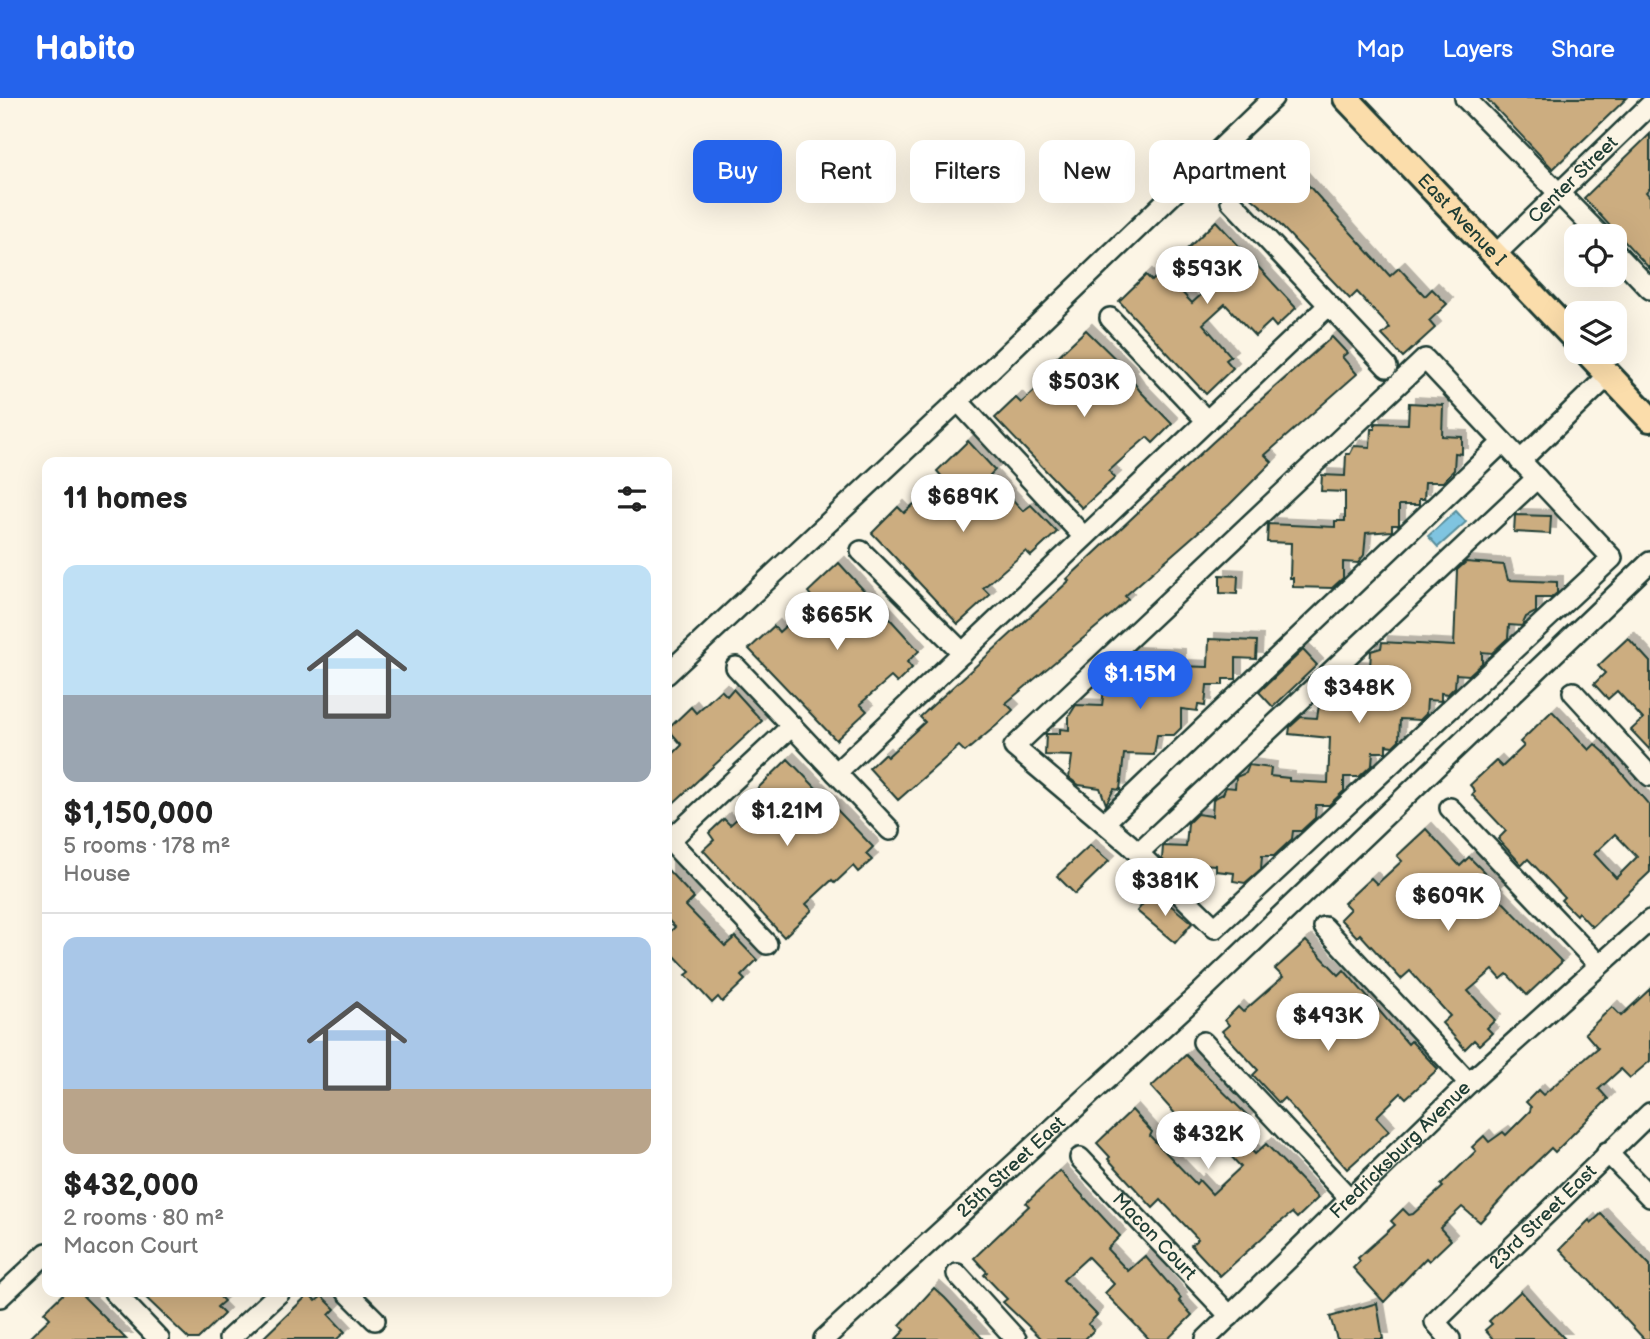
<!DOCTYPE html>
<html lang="en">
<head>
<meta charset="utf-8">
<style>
	body { margin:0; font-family:"Balsamiq Sans",sans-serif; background:#f2f2f2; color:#222; height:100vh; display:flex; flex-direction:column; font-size:26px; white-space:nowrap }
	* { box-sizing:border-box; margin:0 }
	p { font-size:23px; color:#767676 }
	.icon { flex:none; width:38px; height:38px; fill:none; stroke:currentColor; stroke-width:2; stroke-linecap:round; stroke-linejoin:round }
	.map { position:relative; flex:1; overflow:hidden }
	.panel { position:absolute; left:42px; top:359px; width:630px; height:840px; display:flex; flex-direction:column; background:#fff; border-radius:14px; box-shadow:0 7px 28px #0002 }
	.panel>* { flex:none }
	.guide { position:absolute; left:693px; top:42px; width:665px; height:63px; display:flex; gap:14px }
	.controls { position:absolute; left:1564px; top:126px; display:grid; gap:14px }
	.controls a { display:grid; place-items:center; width:63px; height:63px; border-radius:14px; background:#fff; box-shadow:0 7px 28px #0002; font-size:35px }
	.price { position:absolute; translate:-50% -60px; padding:0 16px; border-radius:24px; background:#fff; color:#222; font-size:23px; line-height:46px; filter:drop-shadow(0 2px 4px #0008) }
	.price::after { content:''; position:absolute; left:50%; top:42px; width:21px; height:16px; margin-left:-10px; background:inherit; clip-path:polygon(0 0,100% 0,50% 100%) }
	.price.on { background:#2563eb; color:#fff }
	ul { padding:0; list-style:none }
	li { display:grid; align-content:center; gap:14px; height:371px; padding:0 21px }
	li+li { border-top:2px solid #e0e0e0 }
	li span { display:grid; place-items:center; height:217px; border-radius:14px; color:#555 }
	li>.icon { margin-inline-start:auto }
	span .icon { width:126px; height:126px; fill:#fffc; stroke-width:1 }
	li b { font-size:30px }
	h2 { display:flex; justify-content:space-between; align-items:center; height:84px; padding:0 21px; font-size:30px }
	.tag { padding:0 24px; border-radius:14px; background:#fff; box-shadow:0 7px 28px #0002; font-size:24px; line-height:63px }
	.tag.on { background:#2563eb; color:#fff }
	header { display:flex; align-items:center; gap:42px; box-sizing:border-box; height:98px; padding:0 35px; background:#2563eb; color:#fff }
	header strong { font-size:33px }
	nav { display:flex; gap:38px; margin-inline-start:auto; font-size:24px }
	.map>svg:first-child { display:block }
	.water { fill:#7fc4e0; stroke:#598e9b; stroke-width:2 }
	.building { fill:#ccad80; stroke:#1f3d34; stroke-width:2; fill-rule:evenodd; filter:url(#shadow) }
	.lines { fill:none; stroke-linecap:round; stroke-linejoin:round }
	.minor-casing { stroke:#1f3d34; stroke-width:24 }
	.major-casing { stroke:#1f3d34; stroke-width:30 }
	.minor { stroke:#fcf5e5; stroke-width:19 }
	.major { stroke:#fbddab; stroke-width:24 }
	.labels { text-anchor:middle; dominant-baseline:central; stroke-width:5; stroke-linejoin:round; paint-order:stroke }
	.street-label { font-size:19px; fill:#1f3d34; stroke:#fcf5e5 }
</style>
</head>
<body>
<header>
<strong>Habito</strong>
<nav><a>Map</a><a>Layers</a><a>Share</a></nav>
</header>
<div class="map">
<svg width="1650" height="1241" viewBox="0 0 1650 1241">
	<defs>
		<filter id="shadow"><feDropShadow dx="6" dy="-6" stdDeviation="0" flood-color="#0004"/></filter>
	</defs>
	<rect width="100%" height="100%" fill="#fcf5e5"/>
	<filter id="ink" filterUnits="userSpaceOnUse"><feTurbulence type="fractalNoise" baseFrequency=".0143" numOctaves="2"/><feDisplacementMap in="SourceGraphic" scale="14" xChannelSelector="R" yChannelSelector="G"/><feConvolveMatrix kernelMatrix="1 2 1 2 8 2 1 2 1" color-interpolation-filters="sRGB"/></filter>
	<g filter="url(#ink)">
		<path class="water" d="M 1456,413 L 1466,424 L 1438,449 L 1428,438 Z"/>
		<g class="building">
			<path d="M 1486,0 L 1627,0 L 1553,71 Z"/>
			<path d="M 1650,36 L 1650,90 L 1646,94 L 1650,99 L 1650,171 L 1584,100 Z"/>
			<path d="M 1281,57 L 1390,178 L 1399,170 L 1425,198 L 1432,191 L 1447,206 L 1429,223 L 1435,230 L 1403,259 L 1382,237 L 1390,230 L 1357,194 L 1350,201 L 1267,113 L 1244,94 L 1253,85 L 1250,82 L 1261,71 L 1264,74 Z"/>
			<path d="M 1216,123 L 1296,210 L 1276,229 L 1271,223 L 1255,238 L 1225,206 L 1203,226 L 1231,258 L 1226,262 L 1233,270 L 1206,296 L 1119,203 L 1146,177 L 1152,183 L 1162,173 L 1192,205 L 1214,185 L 1185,153 Z"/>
			<path d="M 1086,232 L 1132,277 L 1130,279 L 1140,293 L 1172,326 L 1153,345 L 1147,339 L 1131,353 L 1109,373 L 1115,380 L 1082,410 L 995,320 L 1016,300 L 1021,305 L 1062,269 L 1055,261 Z"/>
			<path d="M 1332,239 L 1347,255 L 1342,259 L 1357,276 L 1265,357 L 1272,364 L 1229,407 L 1125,498 L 1128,501 L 1112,516 L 1006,605 L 1013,612 L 997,627 L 965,654 L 959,648 L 898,702 L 869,670 L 884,656 L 887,659 L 925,624 L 920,619 L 1069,483 L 1067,481 L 1213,344 Z"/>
			<path d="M 1409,305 L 1443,307 L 1442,338 L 1462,339 L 1462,356 L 1455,355 L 1454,372 L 1443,384 L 1425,384 L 1424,401 L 1419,401 L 1419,407 L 1399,407 L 1399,427 L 1392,427 L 1392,433 L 1366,435 L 1364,457 L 1358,465 L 1343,464 L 1343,480 L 1332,490 L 1293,489 L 1293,480 L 1290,480 L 1291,445 L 1267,444 L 1268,426 L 1335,429 L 1335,423 L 1345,423 L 1345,394 L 1321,393 L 1322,377 L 1345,378 L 1346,356 L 1350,356 L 1354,348 L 1370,349 L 1371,331 L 1375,331 L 1375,325 L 1408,326 Z"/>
			<path d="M 968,343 L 995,372 L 990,377 L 1023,413 L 1031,407 L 1057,434 L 1031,458 L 1026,453 L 983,490 L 990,497 L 958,526 L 872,435 L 898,409 L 904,415 L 943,380 L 937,373 Z"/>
			<path d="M 1515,417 L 1551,418 L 1550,436 L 1514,434 Z"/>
			<path d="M 1466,464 L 1504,467 L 1508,482 L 1557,484 L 1557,495 L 1551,500 L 1536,500 L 1536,514 L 1526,519 L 1522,528 L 1509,527 L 1508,540 L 1492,555 L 1482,554 L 1482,565 L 1469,577 L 1456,576 L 1455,589 L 1448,596 L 1441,595 L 1441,603 L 1427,602 L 1426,616 L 1420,622 L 1400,621 L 1399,642 L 1393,648 L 1386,647 L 1386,654 L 1373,654 L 1372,667 L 1359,679 L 1344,679 L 1344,693 L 1329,707 L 1316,707 L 1315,720 L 1301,733 L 1293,733 L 1292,741 L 1274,758 L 1262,758 L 1261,771 L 1245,785 L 1233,783 L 1234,775 L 1216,773 L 1216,767 L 1165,764 L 1162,761 L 1163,748 L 1186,749 L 1188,725 L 1197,716 L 1212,718 L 1213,701 L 1223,696 L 1226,689 L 1235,690 L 1236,679 L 1246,675 L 1249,667 L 1271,670 L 1270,678 L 1289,680 L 1289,683 L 1328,685 L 1330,640 L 1289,636 L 1290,629 L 1301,619 L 1317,620 L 1320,601 L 1343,602 L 1345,578 L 1354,569 L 1370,570 L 1371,553 L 1381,550 L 1382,544 L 1454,548 L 1457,472 Z"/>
			<path d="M 839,465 L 919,553 L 907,564 L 912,570 L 897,585 L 891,579 L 860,606 L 867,613 L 836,642 L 749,551 L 774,528 L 779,534 L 809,507 L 814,502 L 808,494 Z"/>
			<path d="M 1220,477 L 1238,478 L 1237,496 L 1220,495 Z"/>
			<path d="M 1628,540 L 1650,564 L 1650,652 L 1631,632 L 1643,621 L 1617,593 L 1608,601 L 1594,586 L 1605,575 L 1598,568 Z"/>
			<path d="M 1209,541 L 1257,543 L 1256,561 L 1236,560 L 1236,581 L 1223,581 L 1223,587 L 1207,587 L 1205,608 L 1198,607 L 1197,613 L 1181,611 L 1181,630 L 1174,637 L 1157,637 L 1154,657 L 1124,656 L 1120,692 L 1114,691 L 1106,706 L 1100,690 L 1079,687 L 1069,680 L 1072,658 L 1045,657 L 1046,636 L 1060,636 L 1060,631 L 1069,632 L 1069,618 L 1076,607 L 1102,608 L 1105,581 L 1113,574 L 1123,575 L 1124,564 L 1132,555 L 1179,557 L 1179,568 L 1208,569 Z"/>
			<path d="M 1303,552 L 1317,567 L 1273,609 L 1259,594 Z"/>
			<path d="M 733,591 L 762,623 L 667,711 L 667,662 L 682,647 L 668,631 L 691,609 L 696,615 L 721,592 L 727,598 Z"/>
			<path d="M 1552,613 L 1589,652 L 1595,646 L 1604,654 L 1650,708 L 1650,774 L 1592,829 L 1578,814 L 1576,817 L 1561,802 L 1564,799 L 1528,761 L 1522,767 L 1498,741 L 1506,733 L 1472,697 L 1475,693 L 1470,687 L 1496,663 L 1502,669 L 1524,648 L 1520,644 ZM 1615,736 L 1637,759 L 1616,780 L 1594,756 Z"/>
			<path d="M 788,661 L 873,749 L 866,756 L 872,762 L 858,774 L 853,768 L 835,785 L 832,782 L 806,806 L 812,812 L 784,839 L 703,752 L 714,742 L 709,735 L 724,721 L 730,727 L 762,699 L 756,692 Z"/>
			<path d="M 1426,731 L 1460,768 L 1469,759 L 1500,790 L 1494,795 L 1562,864 L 1527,897 L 1507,876 L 1501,881 L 1493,872 L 1468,893 L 1495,922 L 1487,930 L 1492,935 L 1479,947 L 1474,942 L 1465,951 L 1442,925 L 1450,918 L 1410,873 L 1401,881 L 1360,836 L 1357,839 L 1340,821 L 1350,811 L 1344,805 L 1371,780 L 1377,786 L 1402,763 L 1397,758 Z"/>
			<path d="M 1090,747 L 1109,763 L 1075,796 L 1057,778 Z"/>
			<path d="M 667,771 L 694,800 L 686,808 L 725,848 L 735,839 L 757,862 L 741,878 L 745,882 L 722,904 L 718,899 L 712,905 L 686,877 L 690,874 L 667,850 L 667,837 L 675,829 L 667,821 Z"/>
			<path d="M 1150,797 L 1159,805 L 1163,801 L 1192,825 L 1175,845 L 1137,813 Z"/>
			<path d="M 1306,843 L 1339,877 L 1344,872 L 1408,946 L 1411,943 L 1438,971 L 1406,1000 L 1401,995 L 1376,1019 L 1389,1033 L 1347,1071 L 1284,1000 L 1279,1005 L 1253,977 L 1258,972 L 1222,933 L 1229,927 L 1225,922 L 1238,909 L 1243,914 L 1283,879 L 1275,871 Z"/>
			<path d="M 1650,891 L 1650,963 L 1630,980 L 1621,971 L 1599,991 L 1608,1001 L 1555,1054 L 1551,1050 L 1523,1077 L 1480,1124 L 1462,1109 L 1440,1130 L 1451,1142 L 1429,1163 L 1426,1160 L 1384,1204 L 1353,1170 L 1360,1163 L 1358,1160 L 1395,1127 L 1391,1123 L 1403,1111 L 1409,1117 L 1413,1116 L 1443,1089 L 1441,1087 L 1476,1053 L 1472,1049 L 1484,1038 L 1489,1044 L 1503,1034 L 1506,1037 L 1530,1013 L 1531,1009 L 1526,1004 L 1538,992 L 1543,997 L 1598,950 L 1585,935 L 1612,909 L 1621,918 Z"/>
			<path d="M 1186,957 L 1249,1019 L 1234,1034 L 1255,1056 L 1266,1046 L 1318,1100 L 1297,1120 L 1292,1115 L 1274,1129 L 1220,1178 L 1191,1147 L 1198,1141 L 1161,1102 L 1153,1110 L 1108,1061 L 1110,1059 L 1097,1045 L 1132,1012 L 1152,1034 L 1150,1038 L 1196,1086 L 1199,1082 L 1212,1096 L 1241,1069 L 1216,1042 L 1206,1050 L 1151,989 Z"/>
			<path d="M 1060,1073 L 1120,1138 L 1107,1151 L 1128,1173 L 1145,1158 L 1181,1200 L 1179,1203 L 1192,1217 L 1168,1241 L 1149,1241 L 1105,1195 L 1114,1186 L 1088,1159 L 1063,1182 L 1097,1217 L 1088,1226 L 1094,1232 L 1085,1241 L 1042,1241 L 1003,1204 L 1007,1201 L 984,1177 L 987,1174 L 974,1160 L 1029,1108 L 1026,1105 Z"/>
			<path d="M 1601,1116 L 1650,1167 L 1650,1241 L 1644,1241 L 1560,1151 L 1589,1122 L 1591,1125 Z"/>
			<path d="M 934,1190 L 945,1200 L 983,1241 L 896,1241 L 905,1232 L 900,1227 Z"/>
			<path d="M 1521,1193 L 1543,1218 L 1565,1241 L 1493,1241 L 1485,1232 L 1492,1226 L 1489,1223 Z"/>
			<path d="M 65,1194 L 79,1194 L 126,1241 L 28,1241 L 50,1220 L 44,1214 Z"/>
			<path d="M 140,1194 L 215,1194 L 224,1203 L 217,1209 L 224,1216 L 198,1241 L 189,1241 Z"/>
			<path d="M 309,1196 L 316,1203 L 322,1198 L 335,1211 L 329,1217 L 345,1234 L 337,1241 L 262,1241 Z"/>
			<path d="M 1377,1205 L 1383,1241 L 1337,1241 L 1330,1219 Z"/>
		</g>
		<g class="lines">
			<g class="minor-casing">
				<g id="minor">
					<path d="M 1465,0 L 1601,138"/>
					<path d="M 1231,103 L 1387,269"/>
					<path d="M 1615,154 L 1650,191"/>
					<path id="s1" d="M 1496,156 L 1650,7"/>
					<path d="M 1110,220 L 1207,323"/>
					<path d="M 1425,261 L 1612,460 L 1215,830 L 1129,746 L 1014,649 Z"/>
					<path d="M 958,303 L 1084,439"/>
					<path d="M 1520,363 L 1609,277"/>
					<path d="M 861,453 L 963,555"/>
					<path d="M 736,569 L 890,732"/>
					<path d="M 667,576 L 958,303 L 1273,0"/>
					<path d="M 1573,594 L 1650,678"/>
					<path d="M 836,675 L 1329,207"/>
					<path d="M 1450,710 L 1599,867"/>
					<path d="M 1104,725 L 1503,344"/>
					<path d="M 669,742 L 767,846"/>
					<path d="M 667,745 L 792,628"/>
					<path d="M 1138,755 L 1537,380"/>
					<path d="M 1324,829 L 1469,985"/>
					<path d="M 1203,944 L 1350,1101"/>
					<path d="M 1607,1054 L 1650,1099"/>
					<path id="s2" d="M 1080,1060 L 1230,1218"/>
					<path d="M 957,1176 L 1016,1241"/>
					<path d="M 114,1194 L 159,1241"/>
					<path d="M 347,1194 L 375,1222"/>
					<path d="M 0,1199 L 47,1155"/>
					<path d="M 229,1241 L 280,1194"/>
					<path id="s3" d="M 824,1241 L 1198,897 L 1650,464"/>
					<path id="s4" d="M 1206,1241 L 1469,985 L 1650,822"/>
					<path id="s5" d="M 1450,1241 L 1435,1224 L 1650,1015"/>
				</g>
			</g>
			<g class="major-casing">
				<g id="major">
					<path id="s6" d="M 1346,0 L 1577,243"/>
					<path d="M 1587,254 L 1650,321"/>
				</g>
			</g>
			<use href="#minor" class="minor"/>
			<use href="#major" class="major"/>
		</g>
	</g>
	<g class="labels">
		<g class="street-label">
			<text stroke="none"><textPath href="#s1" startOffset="107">Center Street</textPath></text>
			<text stroke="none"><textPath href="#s6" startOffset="168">East Avenue I</textPath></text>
			<text stroke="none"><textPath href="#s4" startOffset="271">Fredricksburg Avenue</textPath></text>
			<text stroke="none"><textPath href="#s3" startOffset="254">25th Street East</textPath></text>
			<text stroke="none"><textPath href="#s5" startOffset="173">23rd Street East</textPath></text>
			<text stroke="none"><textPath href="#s2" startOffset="108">Macon Court</textPath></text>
		</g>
	</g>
</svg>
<div class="controls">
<a><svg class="icon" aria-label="locate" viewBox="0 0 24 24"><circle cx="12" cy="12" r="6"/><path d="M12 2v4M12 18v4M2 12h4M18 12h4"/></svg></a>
<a><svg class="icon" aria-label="layers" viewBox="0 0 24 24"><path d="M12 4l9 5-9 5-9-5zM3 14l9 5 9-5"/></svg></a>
</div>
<b class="price" style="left:1207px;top:208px">$593K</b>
<b class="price" style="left:1084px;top:321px">$503K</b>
<b class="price" style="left:963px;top:436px">$689K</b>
<b class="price" style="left:837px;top:554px">$665K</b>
<b class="price on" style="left:1140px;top:613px">$1.15M</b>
<b class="price" style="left:1359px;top:627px">$348K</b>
<b class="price" style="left:787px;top:750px">$1.21M</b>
<b class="price" style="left:1165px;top:820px">$381K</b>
<b class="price" style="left:1448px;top:835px">$609K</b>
<b class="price" style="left:1328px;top:955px">$493K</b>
<b class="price" style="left:1208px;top:1073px">$432K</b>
<div class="guide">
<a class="tag on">Buy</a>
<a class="tag">Rent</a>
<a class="tag">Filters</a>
<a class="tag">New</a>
<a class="tag">Apartment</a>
</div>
<section class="panel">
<h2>11 homes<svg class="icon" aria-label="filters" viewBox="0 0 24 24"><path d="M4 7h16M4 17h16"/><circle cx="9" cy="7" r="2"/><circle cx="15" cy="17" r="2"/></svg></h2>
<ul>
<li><span style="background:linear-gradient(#bfe0f5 60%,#9aa5b1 0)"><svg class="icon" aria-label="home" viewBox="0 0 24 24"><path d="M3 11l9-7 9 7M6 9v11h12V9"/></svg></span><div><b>$1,150,000</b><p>5 rooms · 178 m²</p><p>House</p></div></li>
<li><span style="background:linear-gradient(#a9c7e8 70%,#b9a48a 0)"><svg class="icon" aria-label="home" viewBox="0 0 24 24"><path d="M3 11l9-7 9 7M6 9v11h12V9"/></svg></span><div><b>$432,000</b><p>2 rooms · 80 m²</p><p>Macon Court</p></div></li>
</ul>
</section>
</div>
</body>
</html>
